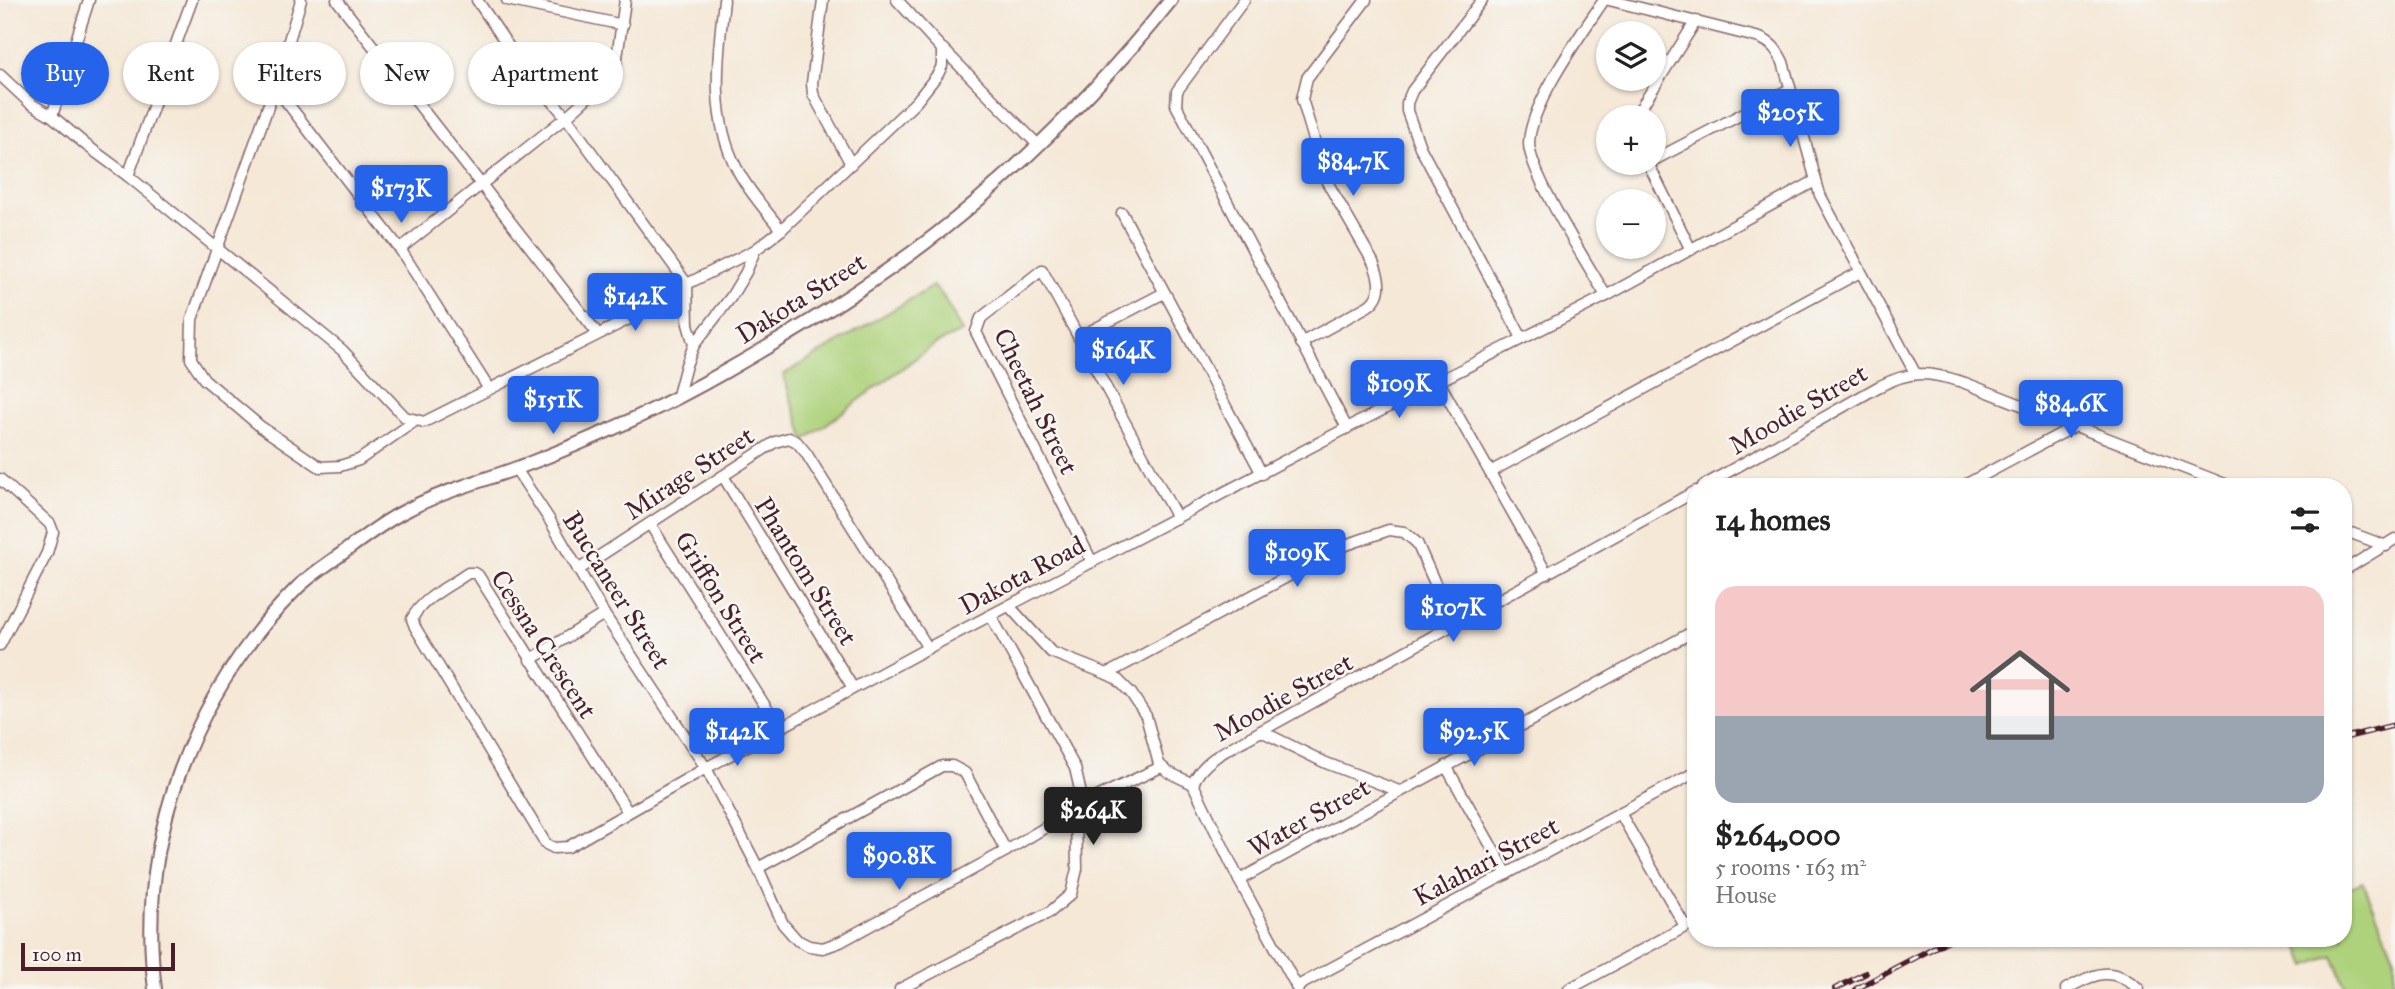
<!DOCTYPE html>
<html lang="en">
<head>
<meta charset="utf-8">
<style>
	body { margin:0; font-family:"IM FELL Great Primer",serif; background:#f6f6f6; color:#222; height:100vh; display:flex; flex-direction:column; font-size:26px; white-space:nowrap }
	* { box-sizing:border-box; margin:0 }
	p { font-size:23px; color:#767676 }
	.icon { flex:none; width:38px; height:38px; fill:none; stroke:currentColor; stroke-width:2; stroke-linecap:round; stroke-linejoin:round }
	.map { position:relative; flex:1; overflow:hidden }
	.details { position:absolute; left:1687px; top:478px; width:665px; height:469px; display:flex; flex-direction:column; background:#fff; border-radius:28px; box-shadow:0 2px 5px #0004 }
	.details>* { flex:none }
	.hud { position:absolute; left:21px; top:42px; width:665px; height:63px; display:flex; gap:14px }
	.buttons { position:absolute; left:1596px; top:21px; display:grid; gap:14px }
	.buttons a { display:grid; place-items:center; width:70px; height:70px; border-radius:50%; background:#fff; box-shadow:0 2px 5px #0004; font-size:35px }
	.scale { position:absolute; left:21px; bottom:18px; width:154px; box-sizing:border-box; padding-left:7px; border:4px solid #4a1f2b; border-top:0; font-size:19px; line-height:24px; white-space:nowrap; color:#4a1f2b; -webkit-text-stroke:5px #f6f6f2; paint-order:stroke }
	.price { position:absolute; translate:-50% -60px; padding:0 16px; border-radius:7px; background:#2563eb; color:#fff; font-size:23px; line-height:46px; filter:drop-shadow(0 2px 4px #0008) }
	.price::after { content:''; position:absolute; left:50%; top:42px; width:21px; height:16px; margin-left:-10px; background:inherit; clip-path:polygon(0 0,100% 0,50% 100%) }
	.price.on { background:#222; color:#fff }
	ul { padding:0; list-style:none }
	li { display:grid; align-content:center; gap:14px; height:371px; padding:0 28px }
	li span { display:grid; place-items:center; height:217px; border-radius:21px; color:#555 }
	li>.icon { margin-inline-start:auto }
	span .icon { width:126px; height:126px; fill:#fffc; stroke-width:1 }
	li b { font-size:30px }
	h2 { display:flex; justify-content:space-between; align-items:center; height:84px; padding:0 28px; font-size:30px }
	.tag { padding:0 24px; border-radius:32px; background:#fff; box-shadow:0 2px 5px #0004; font-size:24px; line-height:63px }
	.tag.on { background:#2563eb; color:#fff }
	.map>svg:first-child { display:block }
	.green { fill:#aed27c; stroke:#7c7854; stroke-width:2 }
	.lines { fill:none; stroke-linecap:round; stroke-linejoin:round }
	.minor-casing { stroke:#866567; stroke-width:13 }
	.tertiary-casing { stroke:#866567; stroke-width:16 }
	.minor { stroke:#fff; stroke-width:10 }
	.tertiary { stroke:#fff; stroke-width:12 }
	.rail-casing { stroke:#4a1f2b; stroke-width:6 }
	.rail { stroke:#f6f6f2; stroke-width:3.5; stroke-dasharray:10; stroke-linecap:butt }
	.labels { text-anchor:middle; dominant-baseline:central; stroke-width:5; stroke-linejoin:round; paint-order:stroke }
	.street-label { font-size:26px; fill:#4a1f2b; stroke:#f6f6f2 }
</style>
</head>
<body>
<div class="map">
<svg width="2395" height="989" viewBox="0 0 2395 989">
	<rect width="100%" height="100%" fill="#f6f6f2"/>
	<filter id="ink" filterUnits="userSpaceOnUse"><feTurbulence type="fractalNoise" baseFrequency=".0143" numOctaves="2"/><feDisplacementMap in="SourceGraphic" scale="14" xChannelSelector="R" yChannelSelector="G"/><feConvolveMatrix kernelMatrix="1 2 1 2 8 2 1 2 1" color-interpolation-filters="sRGB"/></filter>
	<filter id="wash" filterUnits="userSpaceOnUse"><feTurbulence type="fractalNoise" baseFrequency=".00686" numOctaves="4" result="noise"/><feDisplacementMap in="SourceGraphic" scale="28" xChannelSelector="R" yChannelSelector="G"/><feGaussianBlur stdDeviation="1.57" result="paint"/><feColorMatrix in="noise" values="0 0 0 0 0 0 0 0 0 0 0 0 0 0 0 0 0 1.4 0 .05"/><feComposite in="paint" operator="in"/></filter>
	<g filter="url(#wash)">
		<rect width="100%" height="100%" fill="#f5e8d7"/>
		<g class="green">
			<path d="M 933,286 L 943,296 L 962,332 L 935,344 L 805,440 L 783,375 Z"/>
			<path d="M 2363,882 L 2395,958 L 2394,989 L 2347,989 L 2333,955 L 2307,966 L 2296,938 L 2343,938 L 2343,890 Z"/>
		</g>
	</g>
	<g filter="url(#ink)">
		<g class="lines">
			<g class="minor-casing">
				<g id="minor">
					<path d="M 301,0 L 275,87 L 192,319 L 191,359 L 204,379 L 261,427 L 320,467 L 340,466 L 359,460 L 415,421"/>
					<path d="M 337,0 L 598,334"/>
					<path d="M 477,0 L 515,56 L 566,117 L 687,284 L 688,324 L 694,345"/>
					<path d="M 507,0 L 623,25"/>
					<path d="M 724,0 C 718,56 709,116 737,169 C 748,191 766,210 781,230"/>
					<path d="M 823,0 L 812,83 L 813,94 L 851,164"/>
					<path d="M 1244,0 L 1177,91 L 1176,105 L 1347,428"/>
					<path d="M 1482,0 L 1412,91 L 1407,103 L 1407,111 L 1420,147 L 1522,338"/>
					<path d="M 1604,0 C 1582,33 1530,104 1529,143 C 1529,173 1589,266 1606,296"/>
					<path d="M 1609,0 L 1760,38 C 1772,43 1777,50 1783,62 L 1820,195 L 1915,373"/>
					<path d="M 943,49 L 1038,145"/>
					<path d="M 0,75 L 30,103 L 52,116 L 86,145 L 128,176 L 342,350 L 405,417 L 424,422 L 653,307 L 687,284 L 755,250 L 781,230 L 916,102 L 938,74 L 942,66 L 942,49 L 897,0"/>
					<path d="M 275,87 L 400,249 L 489,389"/>
					<path d="M 52,116 L 89,0"/>
					<path d="M 1635,117 L 1696,21"/>
					<path d="M 1654,160 L 1790,89"/>
					<path d="M 1648,163 L 1691,250"/>
					<path d="M 128,176 L 192,0"/>
					<path d="M 1122,213 L 1262,474"/>
					<path d="M 400,249 L 566,117 L 609,78 L 616,65 L 625,0"/>
					<path d="M 1079,337 L 1164,293"/>
					<path d="M 1301,343 L 1368,306 C 1384,295 1380,278 1373,262 L 1326,180 L 1302,99 L 1307,78 L 1366,0"/>
					<path d="M 1439,382 L 1547,574"/>
					<path d="M 677,399 L 686,365 L 694,345 L 731,297 L 746,272 L 755,250"/>
					<path d="M 516,469 L 549,519 L 604,614 L 706,768 L 758,868 L 783,924 L 797,940 L 809,946 L 823,948 L 840,942 L 1006,851 L 1091,800 L 1161,767"/>
					<path d="M 1490,472 L 1860,272"/>
					<path d="M 723,476 L 853,688"/>
					<path d="M 0,479 L 50,524 L 53,532 L 47,553 L 0,645"/>
					<path d="M 1703,486 L 1878,387 C 1912,369 1930,372 1965,383 L 2230,486"/>
					<path d="M 1963,486 L 2077,425"/>
					<path d="M 650,524 L 779,728"/>
					<path d="M 2343,530 L 2386,546"/>
					<path d="M 1092,562 L 976,332 L 981,318 L 1042,270 L 1177,518"/>
					<path d="M 578,570 L 775,442 L 789,438 L 797,442 L 806,453 L 928,648"/>
					<path d="M 2343,571 L 2395,539"/>
					<path d="M 1010,607 L 1051,652 L 1107,674 L 1117,679 L 1131,693 L 1146,716 L 1159,764 L 1168,772 L 1193,784"/>
					<path d="M 530,660 L 604,614"/>
					<path d="M 1107,674 L 1346,545 L 1389,530 L 1404,532 L 1417,543 L 1454,626"/>
					<path d="M 1261,731 L 1326,763 L 1399,791"/>
					<path d="M 1446,766 L 1507,874"/>
					<path d="M 1193,784 C 1202,758 1238,745 1261,731 L 1696,491"/>
					<path d="M 1193,784 L 1239,880 L 1298,989"/>
					<path d="M 628,812 L 478,575 L 474,573 L 468,573 C 450,586 422,598 412,619 L 415,627 L 546,844 L 554,848 L 568,847 L 706,768 L 928,648 L 1347,428 L 1606,296 L 1815,181"/>
					<path d="M 1620,813 L 1685,926"/>
					<path d="M 758,868 L 942,766 L 952,766 L 965,773 L 1006,851"/>
					<path d="M 1239,880 L 1696,630"/>
					<path d="M 1296,987 L 1696,772"/>
					<path d="M 900,989 L 1050,912 L 1071,894 L 1077,869 L 1076,810 L 1081,794 L 1075,768 L 991,616"/>
					<path d="M 1569,989 L 1696,921"/>
					<path d="M 2066,989 C 2096,973 2111,965 2139,989"/>
				</g>
			</g>
			<g class="tertiary-casing">
				<path id="tertiary" d="M 155,989 C 136,842 192,694 296,589 C 310,575 328,564 344,552 C 364,537 385,521 407,510 C 443,491 482,481 520,467 C 591,440 660,409 726,371 C 812,322 902,266 977,201 C 1047,141 1113,72 1171,0"/>
			</g>
			<use href="#minor" class="minor"/>
			<use href="#tertiary" class="tertiary"/>
			<g class="rail-casing">
				<g id="rail">
					<path d="M 2343,738 L 2395,725"/>
					<path d="M 1835,989 L 1866,973"/>
					<path d="M 1856,989 L 1952,938"/>
				</g>
			</g>
			<use href="#rail" class="rail"/>
		</g>
	</g>
	<g class="labels">
		<g class="street-label">
			<text transform="translate(801 298) rotate(-32)">Dakota Street</text>
			<text transform="translate(1036 401) rotate(64)">Cheetah Street</text>
			<text transform="translate(1798 409) rotate(-30)">Moodie Street</text>
			<text transform="translate(689 473) rotate(-33)">Mirage Street</text>
			<text transform="translate(806 571) rotate(58)">Phantom Street</text>
			<text transform="translate(1022 575) rotate(-28)">Dakota Road</text>
			<text transform="translate(617 590) rotate(58)">Buccaneer Street</text>
			<text transform="translate(721 597) rotate(58)">Griffon Street</text>
			<text transform="translate(544 644) rotate(57)">Cessna Crescent</text>
			<text transform="translate(1283 697) rotate(-29)">Moodie Street</text>
			<text transform="translate(1309 817) rotate(-29)">Water Street</text>
			<text transform="translate(1486 861) rotate(-28)">Kalahari Street</text>
		</g>
	</g>
</svg>
<div class="buttons">
<a><svg class="icon" aria-label="layers" viewBox="0 0 24 24"><path d="M12 4l9 5-9 5-9-5zM3 14l9 5 9-5"/></svg></a>
<a>+</a>
<a>−</a>
</div>
<div class="scale">100 m</div>
<b class="price" style="left:1790px;top:149px">$205K</b>
<b class="price" style="left:1353px;top:198px">$84.7K</b>
<b class="price" style="left:401px;top:225px">$173K</b>
<b class="price" style="left:635px;top:333px">$142K</b>
<b class="price" style="left:1123px;top:387px">$164K</b>
<b class="price" style="left:1399px;top:420px">$109K</b>
<b class="price" style="left:553px;top:436px">$151K</b>
<b class="price" style="left:2071px;top:440px">$84.6K</b>
<b class="price" style="left:1297px;top:589px">$109K</b>
<b class="price" style="left:1453px;top:644px">$107K</b>
<b class="price" style="left:737px;top:768px">$142K</b>
<b class="price" style="left:1474px;top:768px">$92.5K</b>
<b class="price on" style="left:1093px;top:847px">$264K</b>
<b class="price" style="left:899px;top:892px">$90.8K</b>
<div class="hud">
<a class="tag on">Buy</a>
<a class="tag">Rent</a>
<a class="tag">Filters</a>
<a class="tag">New</a>
<a class="tag">Apartment</a>
</div>
<section class="details">
<h2>14 homes<svg class="icon" aria-label="filters" viewBox="0 0 24 24"><path d="M4 7h16M4 17h16"/><circle cx="9" cy="7" r="2"/><circle cx="15" cy="17" r="2"/></svg></h2>
<ul>
<li><span style="background:linear-gradient(#f6c9c9 60%,#9aa5b1 0)"><svg class="icon" aria-label="home" viewBox="0 0 24 24"><path d="M3 11l9-7 9 7M6 9v11h12V9"/></svg></span><div><b>$264,000</b><p>5 rooms · 163 m²</p><p>House</p></div></li>
</ul>
</section>
</div>
</body>
</html>
